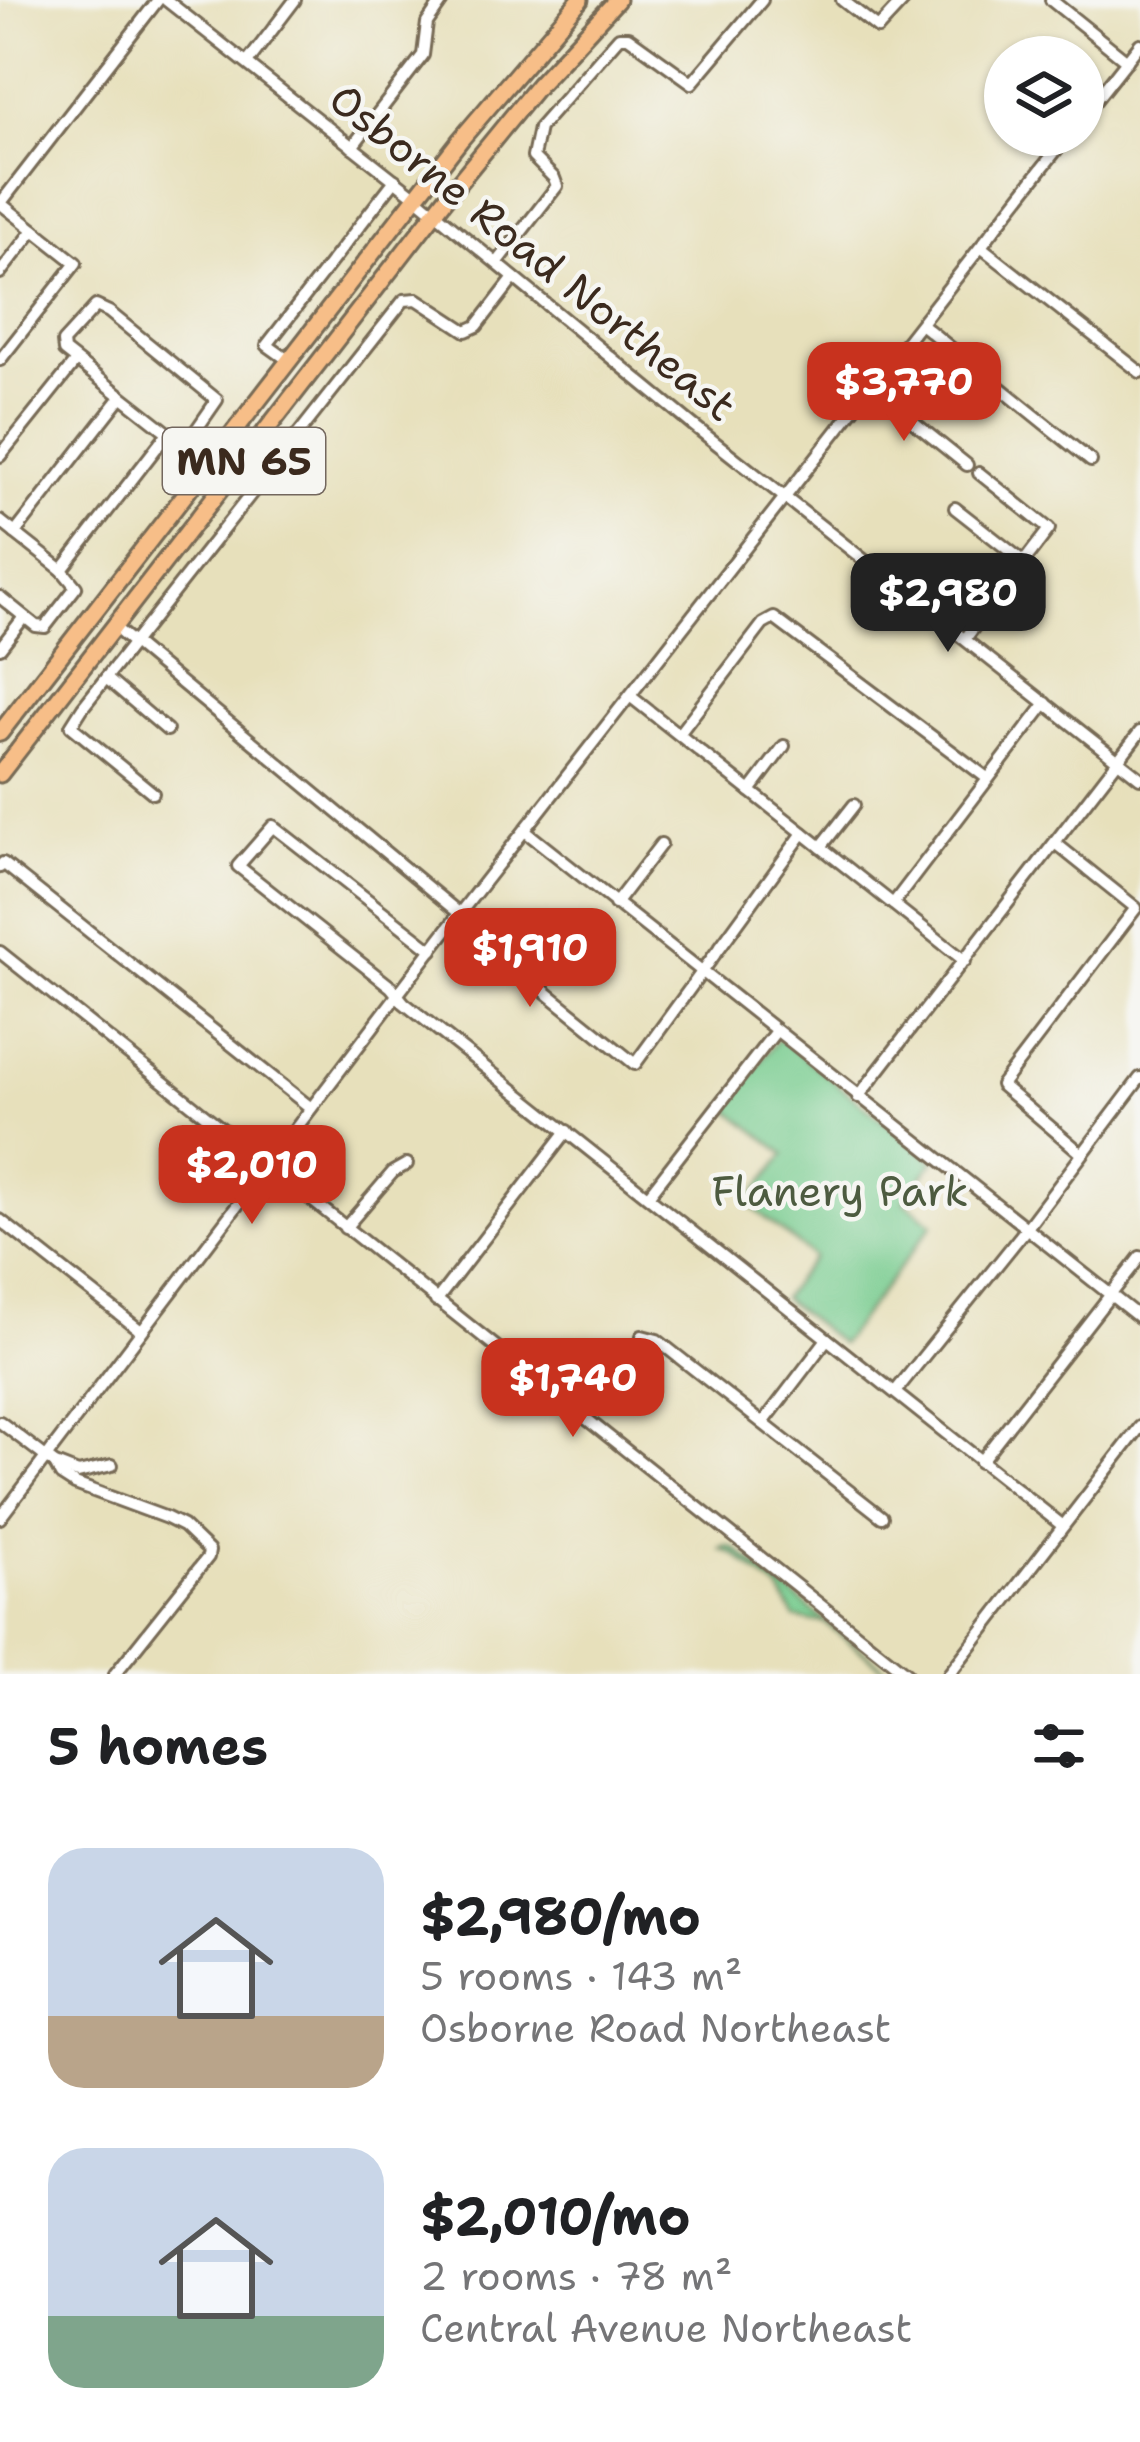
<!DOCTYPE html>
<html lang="en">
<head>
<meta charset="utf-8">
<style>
	body { margin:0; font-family:"Shantell Sans",sans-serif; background:#f2f2f2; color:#202124; height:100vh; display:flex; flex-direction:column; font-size:45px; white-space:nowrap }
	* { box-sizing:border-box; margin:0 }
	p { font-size:39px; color:#757577 }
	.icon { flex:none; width:66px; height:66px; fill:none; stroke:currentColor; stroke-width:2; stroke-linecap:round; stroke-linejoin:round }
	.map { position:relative; height:1674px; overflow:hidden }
	.side { display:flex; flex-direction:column; background:#fff; flex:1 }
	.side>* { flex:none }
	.tools { position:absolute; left:984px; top:36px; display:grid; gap:24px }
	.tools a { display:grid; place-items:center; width:120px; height:120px; border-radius:50%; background:#fff; box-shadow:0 3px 9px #0004; font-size:60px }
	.price { position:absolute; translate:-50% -102px; padding:0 27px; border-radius:24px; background:#c8321e; color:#fff; font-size:39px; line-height:78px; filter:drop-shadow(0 3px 6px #0008) }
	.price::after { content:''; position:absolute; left:50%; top:72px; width:36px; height:27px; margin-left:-18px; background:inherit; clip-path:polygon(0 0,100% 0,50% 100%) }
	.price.active { background:#222; color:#fff }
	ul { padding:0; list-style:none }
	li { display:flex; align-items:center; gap:36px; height:300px; padding:0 48px }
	li span { display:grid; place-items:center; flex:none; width:336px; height:240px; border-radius:36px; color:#555 }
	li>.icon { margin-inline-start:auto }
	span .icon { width:144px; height:144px; fill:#fffc; stroke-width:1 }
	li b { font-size:51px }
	h2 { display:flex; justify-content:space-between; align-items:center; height:144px; padding:0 48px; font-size:51px }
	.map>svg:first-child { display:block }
	.green { fill:#78cc8f; stroke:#5a7b56; stroke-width:3 }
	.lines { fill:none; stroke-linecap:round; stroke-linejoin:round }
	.minor-casing { stroke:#776a55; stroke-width:16 }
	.highway-casing { stroke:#776a55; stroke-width:21 }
	.minor { stroke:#fff; stroke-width:10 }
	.highway { stroke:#f7be88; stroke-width:15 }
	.labels { text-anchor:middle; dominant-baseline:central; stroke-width:9; stroke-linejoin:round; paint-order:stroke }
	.shield { fill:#f6f6f2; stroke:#73675e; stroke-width:3 }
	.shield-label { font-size:39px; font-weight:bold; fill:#3b2a1e }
	.street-label { font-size:42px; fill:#3b2a1e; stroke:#f6f6f2 }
	.park-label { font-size:42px; fill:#4d5b40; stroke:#f6f6f2 }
</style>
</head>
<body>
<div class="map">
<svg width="1140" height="1674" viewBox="0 0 1140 1674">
	<rect width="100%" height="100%" fill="#f6f6f2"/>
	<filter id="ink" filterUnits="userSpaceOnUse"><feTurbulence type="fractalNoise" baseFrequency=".00833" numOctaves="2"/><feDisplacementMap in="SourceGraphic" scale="24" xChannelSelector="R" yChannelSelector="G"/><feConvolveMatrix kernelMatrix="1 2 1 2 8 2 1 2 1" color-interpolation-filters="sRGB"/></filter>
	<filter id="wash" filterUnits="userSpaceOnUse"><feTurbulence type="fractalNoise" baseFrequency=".004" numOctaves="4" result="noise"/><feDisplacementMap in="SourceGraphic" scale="48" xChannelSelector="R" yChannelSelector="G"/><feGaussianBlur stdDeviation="2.7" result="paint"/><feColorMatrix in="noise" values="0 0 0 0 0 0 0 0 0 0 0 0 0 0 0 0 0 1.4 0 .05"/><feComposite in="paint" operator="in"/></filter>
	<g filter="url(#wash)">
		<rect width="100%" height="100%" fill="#e7e0bb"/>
		<g class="green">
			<path d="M 777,1040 L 782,1040 L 934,1161 L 904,1201 L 933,1224 L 841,1344 L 782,1298 L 813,1257 L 747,1203 L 785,1154 L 725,1107 Z"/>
			<path d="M 726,1546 L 734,1548 L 892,1674 L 825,1623 L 795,1618 L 779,1590 L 734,1554 L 721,1549 Z"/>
		</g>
	</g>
	<g filter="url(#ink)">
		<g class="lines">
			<g class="minor-casing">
				<g id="minor">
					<path d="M 166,0 L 416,197 L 693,425 L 1140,778"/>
					<path d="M 842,0 L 878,28 L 904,0"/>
					<path d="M 1051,0 L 1127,61"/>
					<path d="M 247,63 L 295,0"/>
					<path d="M 1083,116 L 1140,44"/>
					<path d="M 352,147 L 423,55 L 427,23 L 443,0"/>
					<path d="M 0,204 L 158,0"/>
					<path d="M 981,247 L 1140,372"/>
					<path d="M 497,263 L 557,186 L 554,178 L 533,157 L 539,128 L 619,37 L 628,37 L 692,83 L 762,0"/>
					<path d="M 0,273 L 34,230"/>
					<path d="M 96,306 L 109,312 L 217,400 L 185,446 L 64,351 L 63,342 Z"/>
					<path d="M 921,324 L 1091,461"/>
					<path d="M 0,360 L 76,263 L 0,203"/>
					<path d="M 288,360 L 267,345 L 395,180"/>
					<path d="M 871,388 L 967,465"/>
					<path d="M 0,456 L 76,361"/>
					<path d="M 955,508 L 1024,562"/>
					<path d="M 0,521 L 62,570 L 76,587 L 45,627 L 36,626 L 0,597"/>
					<path d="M 15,533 L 121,397"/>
					<path d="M 959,565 L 998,595"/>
					<path d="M 62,570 L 167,434"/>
					<path d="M 114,627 L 460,914"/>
					<path d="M 965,639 L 1049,529 L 979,473"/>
					<path d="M 0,648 L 24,617"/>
					<path d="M 106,678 L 167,730"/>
					<path d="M 630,696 L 965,961"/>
					<path d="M 679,734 L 763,624 L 774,618 L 987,778"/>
					<path d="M 750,791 L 784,746"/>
					<path d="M 153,793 L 71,726 L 83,707 L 404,300 L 417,299 L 466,331 L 477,326 L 514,278"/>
					<path d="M 525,831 L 1140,1318"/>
					<path d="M 1055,843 L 1136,908 L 1001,1085 L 1081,1153"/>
					<path d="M 821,847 L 854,805"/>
					<path d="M 0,867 L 3,863 L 311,1108"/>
					<path d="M 615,904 L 661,844"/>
					<path d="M 893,904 L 1046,703"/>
					<path d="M 455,919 L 635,1064 L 803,833"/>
					<path d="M 432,950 L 273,826 L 238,866 L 391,987 L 404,1003 L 1063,1526"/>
					<path d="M 0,952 L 907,1674"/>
					<path d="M 858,1097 L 1140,732"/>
					<path d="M 648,1196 L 776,1031"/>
					<path d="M 0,1220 L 141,1331"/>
					<path d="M 345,1228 L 393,1172 L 407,1164"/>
					<path d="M 436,1301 L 567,1131"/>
					<path d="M 642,1336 L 657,1340 L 882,1517"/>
					<path d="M 895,1392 L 1026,1229 L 1140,1078"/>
					<path d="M 0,1422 L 55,1464 L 78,1473 L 112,1465"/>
					<path d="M 763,1423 L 827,1339"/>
					<path d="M 980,1462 L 1140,1257"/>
					<path d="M 55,1464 L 61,1475 L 75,1484 L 167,1518 L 183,1526 L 209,1551 L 208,1557 L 115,1674"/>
					<path d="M 0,1518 L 442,936 L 1068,135"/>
					<path d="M 949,1674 L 1140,1427"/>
				</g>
			</g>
			<g class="highway-casing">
				<g id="highway">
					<path d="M 0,733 L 461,139 L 580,0"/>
					<path d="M 0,774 L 446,198 L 539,84 L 617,0"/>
				</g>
			</g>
			<use href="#minor" class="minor"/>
			<use href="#highway" class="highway"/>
		</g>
	</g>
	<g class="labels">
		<rect class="shield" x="163" y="428" width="162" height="66" rx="9"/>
		<g class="shield-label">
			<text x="244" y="461">MN 65</text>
		</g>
		<g class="street-label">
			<text transform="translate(533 252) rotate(39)">Osborne Road Northeast</text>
		</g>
		<g class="park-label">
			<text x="840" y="1191">Flanery Park</text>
		</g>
	</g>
</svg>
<div class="tools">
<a><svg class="icon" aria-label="layers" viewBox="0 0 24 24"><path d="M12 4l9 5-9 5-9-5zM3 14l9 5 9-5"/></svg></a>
</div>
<b class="price" style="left:904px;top:444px">$3,770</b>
<b class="price active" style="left:948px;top:655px">$2,980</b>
<b class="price" style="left:530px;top:1010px">$1,910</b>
<b class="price" style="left:252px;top:1227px">$2,010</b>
<b class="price" style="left:573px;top:1440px">$1,740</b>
</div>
<section class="side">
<h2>5 homes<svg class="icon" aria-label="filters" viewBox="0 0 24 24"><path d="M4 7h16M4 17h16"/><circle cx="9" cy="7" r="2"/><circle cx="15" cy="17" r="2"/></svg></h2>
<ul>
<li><span style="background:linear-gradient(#c9d6e8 70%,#b9a48a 0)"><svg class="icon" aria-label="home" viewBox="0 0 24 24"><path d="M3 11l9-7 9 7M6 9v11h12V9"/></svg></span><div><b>$2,980/mo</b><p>5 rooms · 143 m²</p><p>Osborne Road Northeast</p></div></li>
<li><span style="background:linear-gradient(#c9d6e8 70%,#7fa58c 0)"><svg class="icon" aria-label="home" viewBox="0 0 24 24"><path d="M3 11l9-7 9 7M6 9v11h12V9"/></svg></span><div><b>$2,010/mo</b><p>2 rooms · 78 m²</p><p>Central Avenue Northeast</p></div></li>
</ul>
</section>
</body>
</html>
